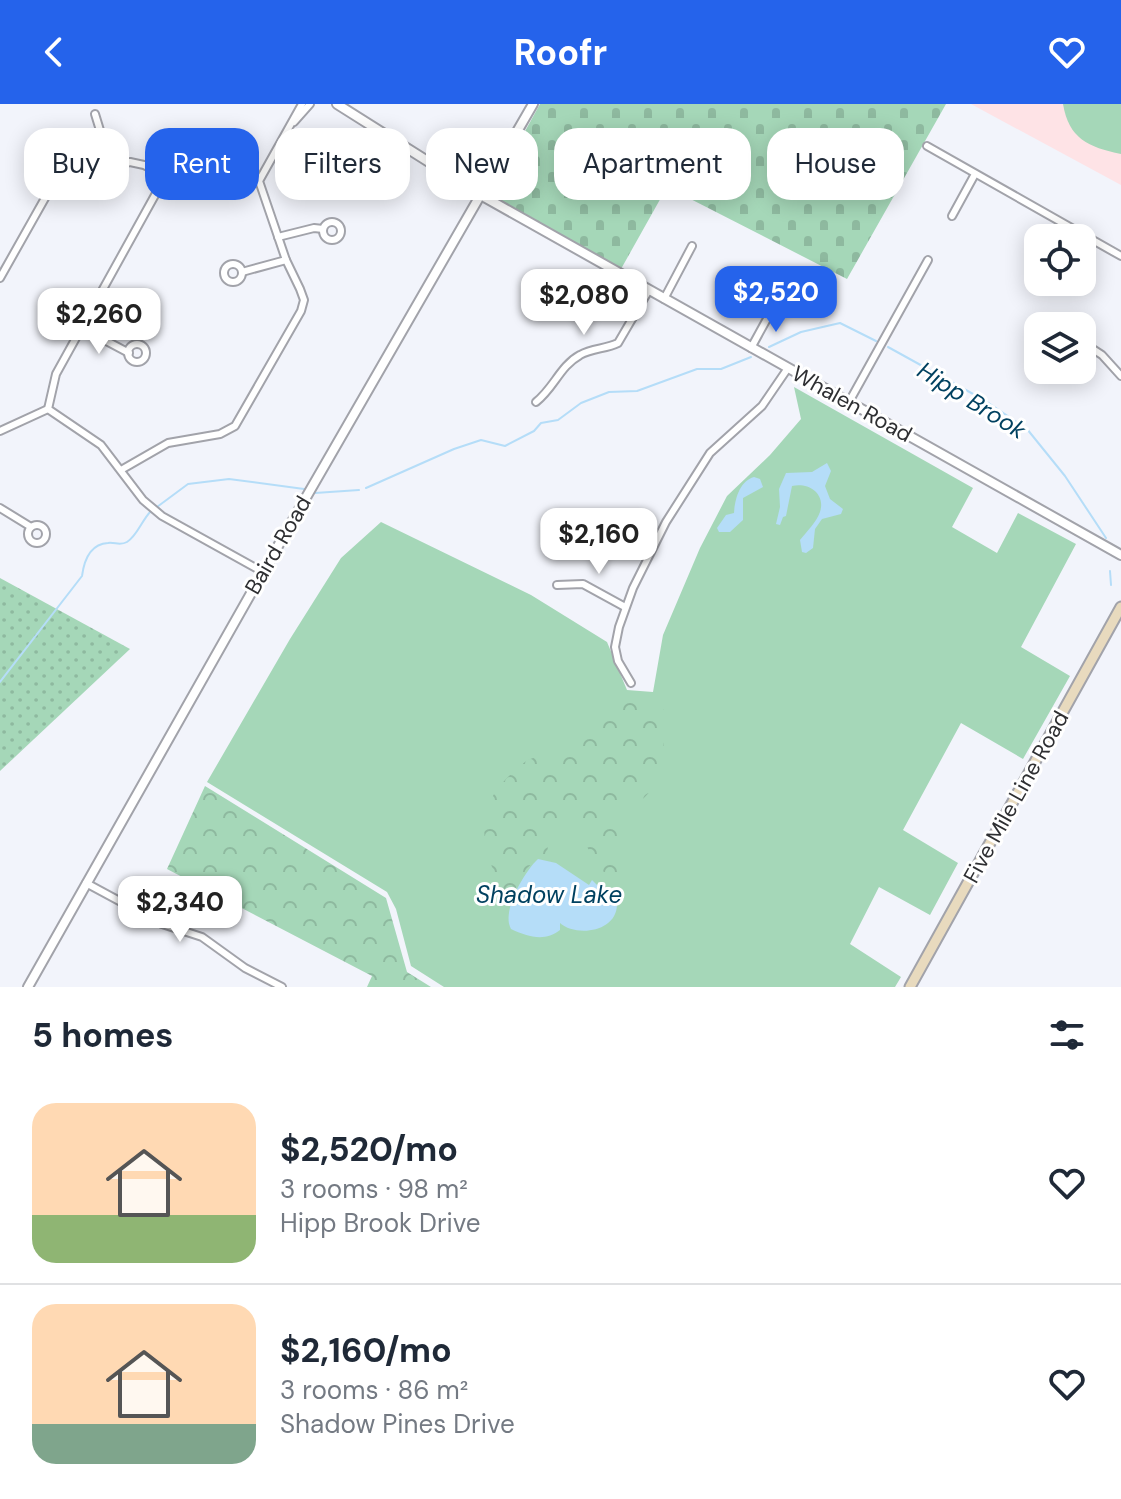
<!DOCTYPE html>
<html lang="en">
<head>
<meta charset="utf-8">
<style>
	body { margin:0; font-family:"DM Sans",sans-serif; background:#f2f2f3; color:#1f2937; height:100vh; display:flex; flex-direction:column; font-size:30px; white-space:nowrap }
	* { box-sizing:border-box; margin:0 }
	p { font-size:26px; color:#747a83 }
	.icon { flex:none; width:44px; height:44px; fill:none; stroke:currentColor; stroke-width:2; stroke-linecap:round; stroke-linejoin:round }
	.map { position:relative; height:883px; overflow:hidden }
	.panel { display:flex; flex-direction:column; background:#fff; flex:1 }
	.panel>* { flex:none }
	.guide { position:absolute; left:24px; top:24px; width:1074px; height:72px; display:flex; gap:16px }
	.tools { position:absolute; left:1024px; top:120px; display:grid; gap:16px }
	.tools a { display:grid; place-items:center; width:72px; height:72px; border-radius:16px; background:#fff; box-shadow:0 4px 20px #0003; font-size:40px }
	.price { position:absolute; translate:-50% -68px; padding:0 18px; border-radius:16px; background:#fff; color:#222; font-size:26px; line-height:52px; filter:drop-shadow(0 2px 4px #0008) }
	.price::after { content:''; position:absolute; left:50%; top:48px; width:24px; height:18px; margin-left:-12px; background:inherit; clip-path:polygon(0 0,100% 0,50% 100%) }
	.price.active { background:#2563eb; color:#fff }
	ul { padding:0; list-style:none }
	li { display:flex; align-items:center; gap:24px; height:200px; padding:0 32px }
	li+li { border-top:2px solid #e0e1e3 }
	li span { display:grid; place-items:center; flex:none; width:224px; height:160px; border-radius:24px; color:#555 }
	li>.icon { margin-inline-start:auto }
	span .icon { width:96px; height:96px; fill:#fffc; stroke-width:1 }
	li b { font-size:34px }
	h2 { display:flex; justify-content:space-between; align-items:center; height:96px; padding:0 32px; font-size:34px }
	.chip { padding:0 28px; border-radius:24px; background:#fff; box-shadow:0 4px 20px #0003; font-size:28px; line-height:72px }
	.chip.active { background:#2563eb; color:#fff }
	header { display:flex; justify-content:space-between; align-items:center; height:104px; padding:0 32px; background:#2563eb; color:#fff; font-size:36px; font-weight:700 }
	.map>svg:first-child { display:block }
	.education { fill:#fee3e6 }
	.green { fill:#a5d7b8 }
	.forest { fill:url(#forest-crowns) }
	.cemetery { fill:url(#cemetery-stones) }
	.park { fill:url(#park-dots) }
	.water { fill:#b5ddf8 }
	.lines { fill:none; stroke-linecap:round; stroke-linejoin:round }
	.stream { stroke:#b5ddf8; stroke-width:2 }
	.minor-casing { stroke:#a2a3aa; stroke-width:10 }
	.tertiary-casing { stroke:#a2a3aa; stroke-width:12 }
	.secondary-casing { stroke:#a2a3aa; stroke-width:13 }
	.minor { stroke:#fff; stroke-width:6 }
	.tertiary { stroke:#fff; stroke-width:8 }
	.secondary { stroke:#e8dabe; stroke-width:9 }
	.labels { text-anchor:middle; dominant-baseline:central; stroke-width:6; stroke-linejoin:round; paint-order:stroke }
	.street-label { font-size:22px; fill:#2e2f32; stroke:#fff }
	.water-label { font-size:24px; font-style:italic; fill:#004160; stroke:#fff }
</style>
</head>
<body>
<header><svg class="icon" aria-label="back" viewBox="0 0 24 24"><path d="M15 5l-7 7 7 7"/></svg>Roofr<svg class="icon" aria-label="heart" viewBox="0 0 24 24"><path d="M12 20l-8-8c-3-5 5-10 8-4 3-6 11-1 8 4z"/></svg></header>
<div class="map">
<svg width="1121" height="883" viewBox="0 0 1121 883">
	<defs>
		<pattern id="forest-crowns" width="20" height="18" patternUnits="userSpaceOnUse" patternTransform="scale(2)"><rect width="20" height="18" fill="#a5d7b8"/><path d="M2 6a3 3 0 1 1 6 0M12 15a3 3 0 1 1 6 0" fill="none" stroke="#8eb99f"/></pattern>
		<pattern id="cemetery-stones" width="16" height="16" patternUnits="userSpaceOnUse" patternTransform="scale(2)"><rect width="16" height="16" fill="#a5d7b8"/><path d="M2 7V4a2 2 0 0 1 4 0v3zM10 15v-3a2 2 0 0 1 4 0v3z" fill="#8eb99f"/></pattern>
		<pattern id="park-dots" width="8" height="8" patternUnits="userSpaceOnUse" patternTransform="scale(2)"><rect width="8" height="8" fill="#a5d7b8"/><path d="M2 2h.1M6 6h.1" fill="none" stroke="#8eb99f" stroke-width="1.8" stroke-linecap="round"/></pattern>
	</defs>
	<rect width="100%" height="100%" fill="#f2f4fb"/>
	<path class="education" d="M 971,0 L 1121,0 L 1121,81 Z"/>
	<g class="green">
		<path d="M 1063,0 L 1121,0 L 1121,50 C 1088,43 1069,35 1063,0 Z"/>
		<path d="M 794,283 L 973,384 L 952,423 L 997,449 L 1018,409 L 1076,440 L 1021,543 L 1070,572 L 1023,655 L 961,619 L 903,726 L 958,759 L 930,811 L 879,783 L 850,840 L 901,873 L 895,883 L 444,883 L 411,862 L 396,805 L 387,788 L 207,678 L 290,535 L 341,454 L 381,418 L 531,491 L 607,538 L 627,586 L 653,588 L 663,531 L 700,444 L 727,392 L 770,351 L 801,315 Z"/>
	</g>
	<g class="forest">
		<path d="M 639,597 L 664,606 L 663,674 L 641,697 L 632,694 L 618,718 L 625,762 L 614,771 C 584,763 595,753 582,731 C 578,725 572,719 568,715 L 554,721 L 545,734 L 548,742 L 547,750 C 525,759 518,777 511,798 C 485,760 469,711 506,675 C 515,666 524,656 536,653 C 546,650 557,651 567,649 L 611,601 Z"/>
		<path d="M 205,682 L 386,794 L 407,868 L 431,883 L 367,883 L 372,872 L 167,765 Z"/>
	</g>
	<path class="cemetery" d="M 540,0 L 946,0 L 847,175 L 667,83 L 621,165 L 490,91 Z"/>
	<path class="park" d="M 0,474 L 130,545 L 0,667 Z"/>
	<g class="water">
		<path d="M 827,359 L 831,367 L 825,382 L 830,395 L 843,405 L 841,410 L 822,415 L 815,425 L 813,444 L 806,449 L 802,448 L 800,436 C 807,427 816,419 820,408 C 826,389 808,378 792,382 L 786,412 L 783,413 L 780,421 L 776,420 L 780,403 L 779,385 L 786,369 L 812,368 Z"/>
		<path d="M 754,373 L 760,375 L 763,383 L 743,394 L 743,416 L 730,428 L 719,428 L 717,424 L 726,411 L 734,409 C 735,394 740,377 754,373 Z"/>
		<path d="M 538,755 L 556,759 L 589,781 L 592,776 L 611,795 L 611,798 L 617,799 C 618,829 575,833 560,819 L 560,826 C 545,838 528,833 511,825 C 501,808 524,768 538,755 Z"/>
	</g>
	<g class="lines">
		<g class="stream">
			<path d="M 769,243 L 801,228 L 840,219 L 876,237"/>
			<path d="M 888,243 L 984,296 L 1027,325 L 1065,372 L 1106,434"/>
			<path d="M 366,384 L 454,345 L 481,336 L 505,342 L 534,327 L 541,319 L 558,316 L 581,299 L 609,288 L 637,287 L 697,265 L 721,265 L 751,253"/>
			<path d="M 315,389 L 359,386"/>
			<path d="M 157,403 L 188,380 L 229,375 L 304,385"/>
			<path d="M 1110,467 L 1111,481"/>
			<path d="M 0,578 L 82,472 C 84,457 90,440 108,439 C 115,438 120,442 127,438 C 137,432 142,416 151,407"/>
		</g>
		<g class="minor-casing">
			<g id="minor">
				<path d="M 95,10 L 111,62"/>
				<path d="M 294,18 L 310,0"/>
				<path d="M 927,42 L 1121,152"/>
				<path d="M 165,73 L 56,270 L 48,305 L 101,341 L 143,396 L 162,412 L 263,468"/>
				<path d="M 952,112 L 975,70"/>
				<circle cx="332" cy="127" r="9"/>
				<path d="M 278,133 L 314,124 L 323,125"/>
				<circle cx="233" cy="169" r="9"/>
				<path d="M 242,168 L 286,156"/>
				<path d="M 0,174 L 49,87 L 68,76 L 130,58 L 144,61 L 175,77 L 259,77"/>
				<circle cx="779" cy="194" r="9"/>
				<path d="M 664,195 L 692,142"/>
				<path d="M 82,224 L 129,249"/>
				<path d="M 1082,238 L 1102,251 L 1121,272"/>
				<circle cx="137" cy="249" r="9"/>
				<path d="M 751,244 L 774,202"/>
				<path d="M 536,298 C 554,284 560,262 580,251 C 592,244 606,245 618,239 L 649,186"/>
				<path d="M 849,298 L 928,156"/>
				<path d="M 0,327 L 48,305"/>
				<path d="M 121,366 L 168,339 L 220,330 L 235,322 L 301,207 L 304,196 L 300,185 L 286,156 L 259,77 L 302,0"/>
				<path d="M 0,404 L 31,423"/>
				<circle cx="37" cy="430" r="9"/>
				<path d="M 557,481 L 583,480 L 625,503"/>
				<path d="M 631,579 L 618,557 L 615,543 L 619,523 L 633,484 L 666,418 L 710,349 L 762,302 L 788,264"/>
				<path d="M 86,779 L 162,820 L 202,833 L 245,864 L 282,883"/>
			</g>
		</g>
		<g class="tertiary-casing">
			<g id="tertiary">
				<path d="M 337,0 L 486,94 L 1121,451"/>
				<path d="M 28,883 L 263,468 L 533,0"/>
			</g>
		</g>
		<g class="secondary-casing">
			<path id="secondary" d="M 910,883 L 1121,503"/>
		</g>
		<use href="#minor" class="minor"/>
		<use href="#tertiary" class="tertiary"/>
		<use href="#secondary" class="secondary"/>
	</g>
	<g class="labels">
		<g class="street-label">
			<text transform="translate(852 300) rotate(29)">Whalen Road</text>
			<text transform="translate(278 441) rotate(-60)">Baird Road</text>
			<text transform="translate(1016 693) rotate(-61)">Five Mile Line Road</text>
		</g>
		<g class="water-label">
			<text transform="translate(972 296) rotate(32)">Hipp Brook</text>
			<text x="549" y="790">Shadow Lake</text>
		</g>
	</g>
</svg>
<div class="tools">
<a><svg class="icon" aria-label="locate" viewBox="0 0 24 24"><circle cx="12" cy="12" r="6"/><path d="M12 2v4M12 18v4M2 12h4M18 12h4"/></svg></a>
<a><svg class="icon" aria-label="layers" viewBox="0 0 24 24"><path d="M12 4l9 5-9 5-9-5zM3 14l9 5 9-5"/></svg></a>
</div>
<b class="price active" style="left:776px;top:230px">$2,520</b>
<b class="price" style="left:584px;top:233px">$2,080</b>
<b class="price" style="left:99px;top:252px">$2,260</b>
<b class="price" style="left:599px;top:472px">$2,160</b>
<b class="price" style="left:180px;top:840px">$2,340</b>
<div class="guide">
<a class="chip">Buy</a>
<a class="chip active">Rent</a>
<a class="chip">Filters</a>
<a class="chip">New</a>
<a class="chip">Apartment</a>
<a class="chip">House</a>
</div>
</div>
<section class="panel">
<h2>5 homes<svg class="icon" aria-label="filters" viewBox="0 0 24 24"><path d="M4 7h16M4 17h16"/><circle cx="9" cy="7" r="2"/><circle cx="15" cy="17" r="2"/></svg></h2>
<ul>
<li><span style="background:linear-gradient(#ffd9b3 70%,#8fb573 0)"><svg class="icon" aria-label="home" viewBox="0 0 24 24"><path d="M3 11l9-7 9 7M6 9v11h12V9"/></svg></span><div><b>$2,520/mo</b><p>3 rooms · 98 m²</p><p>Hipp Brook Drive</p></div><svg class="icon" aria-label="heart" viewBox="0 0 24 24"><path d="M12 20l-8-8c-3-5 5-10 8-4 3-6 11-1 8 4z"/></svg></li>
<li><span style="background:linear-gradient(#ffd9b3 75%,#7fa58c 0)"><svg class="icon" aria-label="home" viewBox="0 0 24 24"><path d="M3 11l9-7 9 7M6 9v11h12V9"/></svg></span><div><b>$2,160/mo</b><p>3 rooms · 86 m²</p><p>Shadow Pines Drive</p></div><svg class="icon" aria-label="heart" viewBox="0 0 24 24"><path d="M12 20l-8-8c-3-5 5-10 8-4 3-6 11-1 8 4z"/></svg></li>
</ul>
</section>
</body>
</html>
